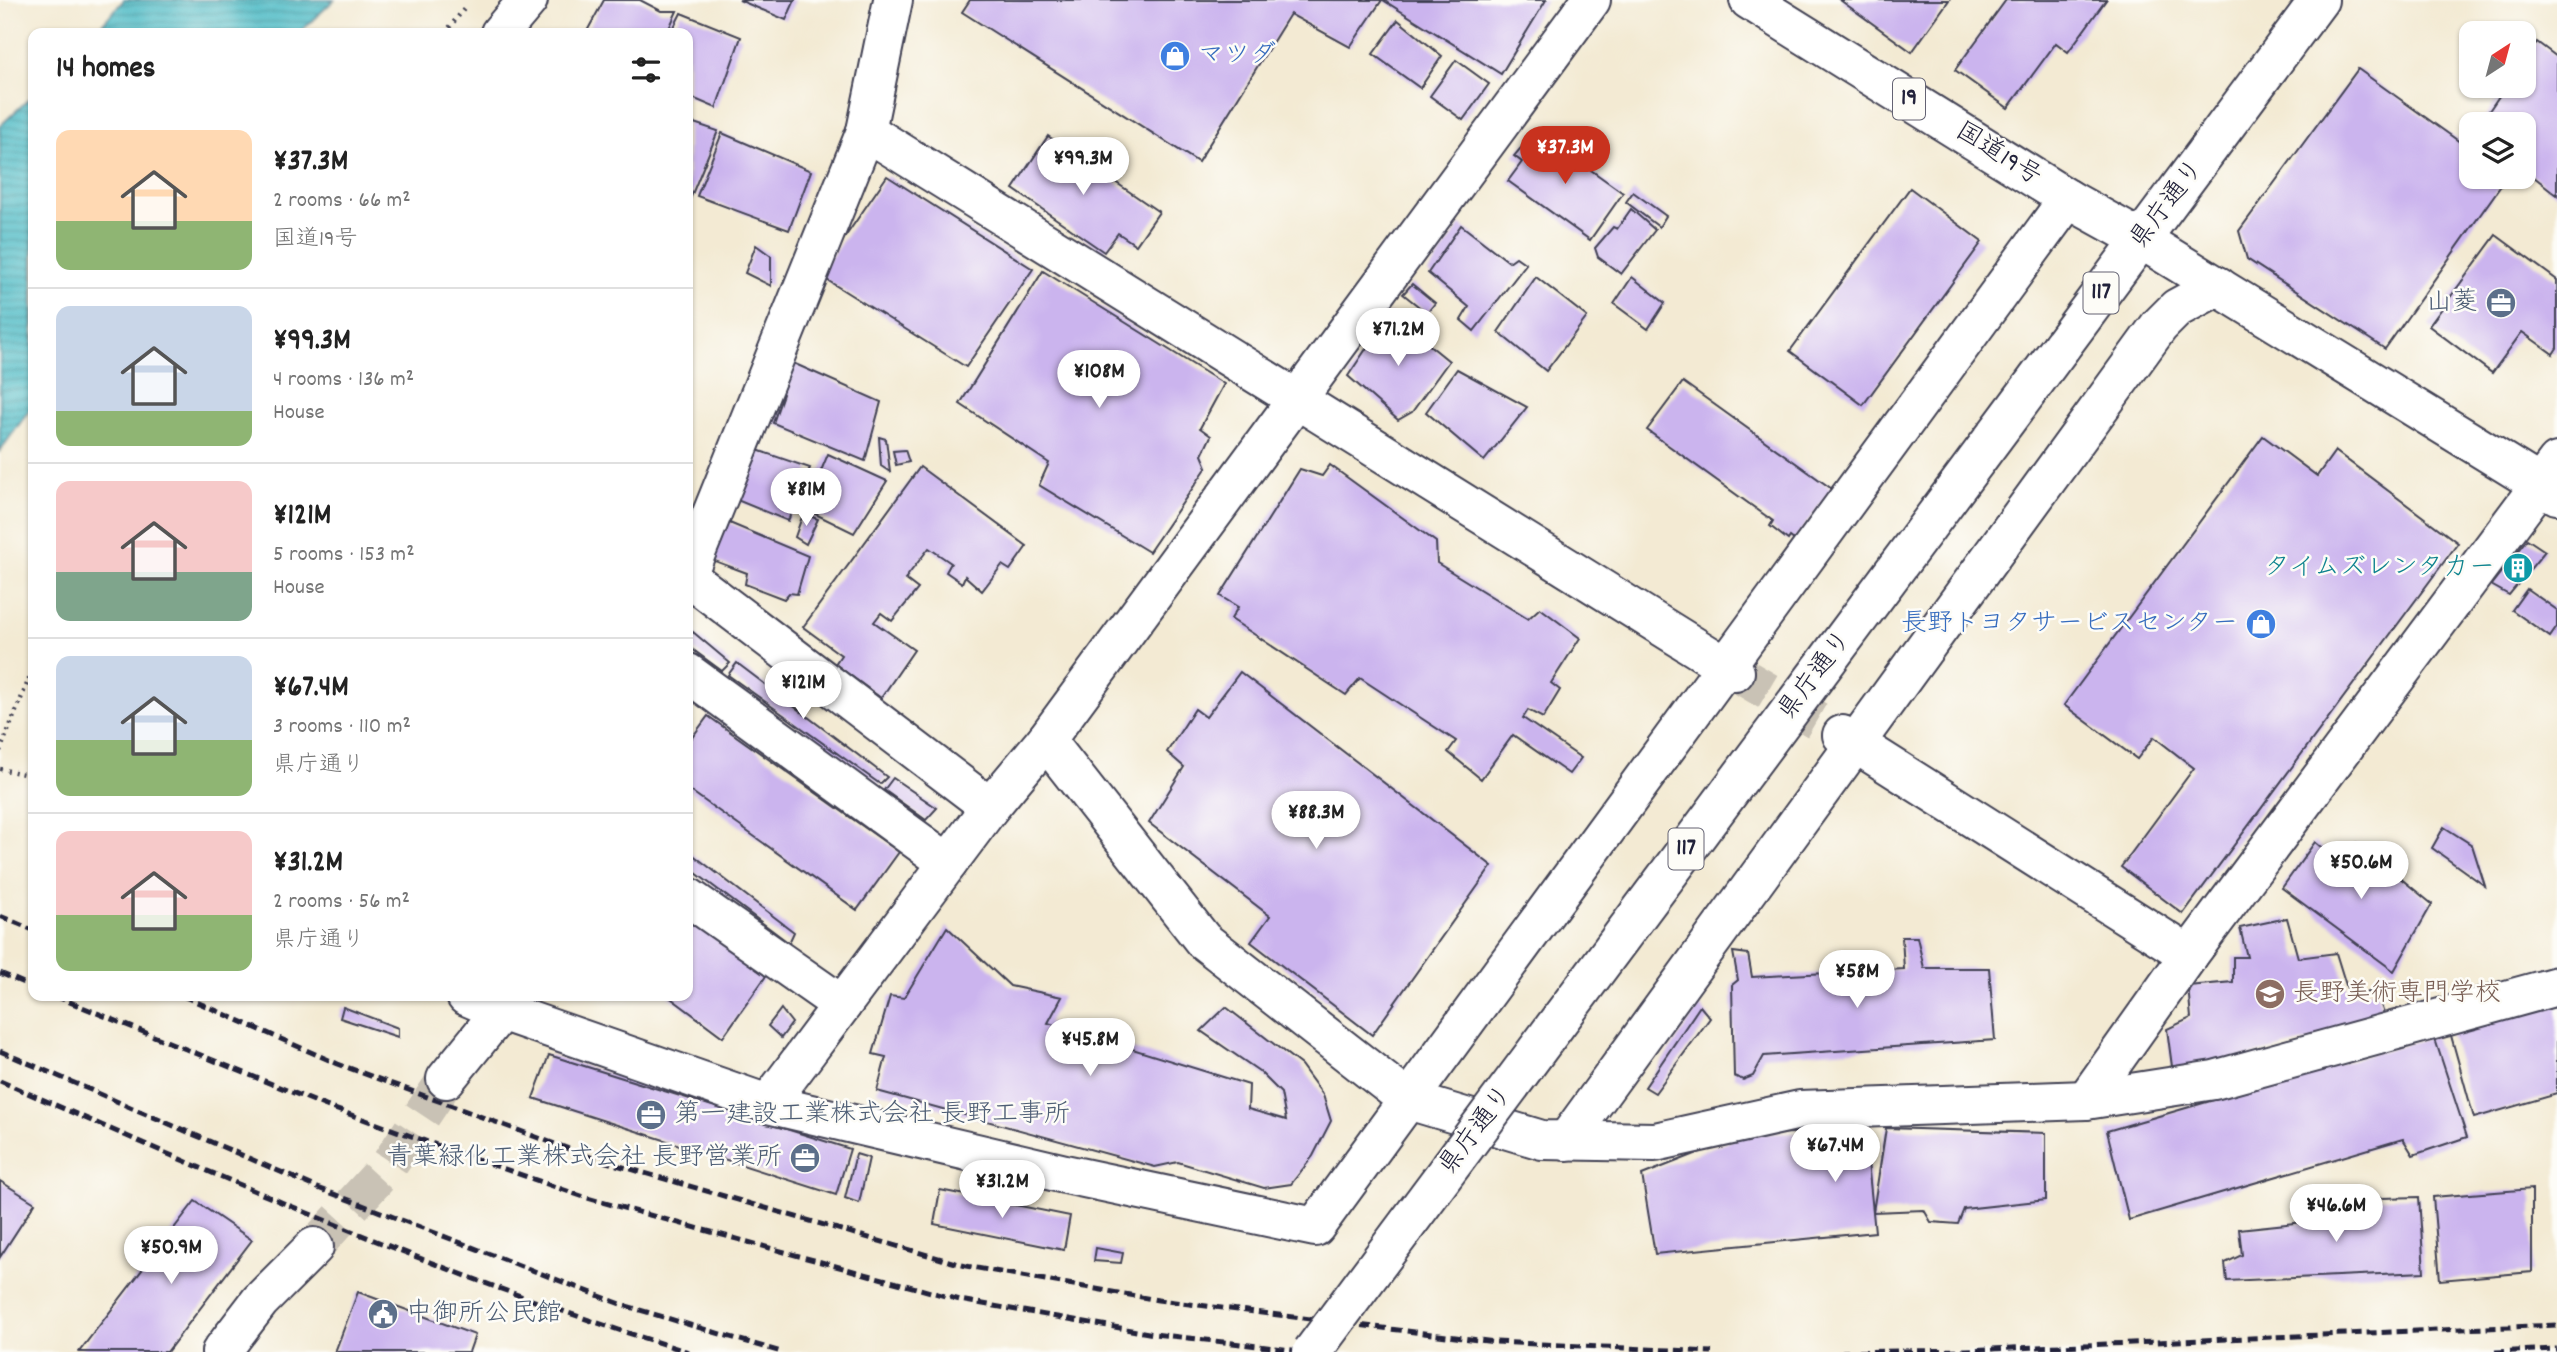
<!DOCTYPE html>
<html lang="en">
<head>
<meta charset="utf-8">
<style>
	body { margin:0; font-family:Dekko,"Klee One",sans-serif; background:#f6f6f6; color:#222; height:100vh; display:flex; flex-direction:column; font-size:26px; white-space:nowrap }
	* { box-sizing:border-box; margin:0 }
	p { font-size:23px; color:#767676 }
	.icon { flex:none; width:38px; height:38px; fill:none; stroke:currentColor; stroke-width:2; stroke-linecap:round; stroke-linejoin:round }
	.map { position:relative; flex:1; overflow:hidden }
	.sheet { position:absolute; left:28px; top:28px; width:665px; height:973px; display:flex; flex-direction:column; background:#fff; border-radius:14px; box-shadow:0 2px 5px #0004 }
	.sheet>* { flex:none }
	.needle { width:46px; rotate:36deg }
	.buttons { position:absolute; left:2459px; top:21px; display:grid; gap:14px }
	.buttons a { display:grid; place-items:center; width:77px; height:77px; border-radius:14px; background:#fff; box-shadow:0 2px 5px #0004; font-size:35px }
	.price { position:absolute; translate:-50% -60px; padding:0 16px; border-radius:24px; background:#fff; color:#222; font-size:23px; line-height:46px; filter:drop-shadow(0 2px 4px #0008) }
	.price::after { content:''; position:absolute; left:50%; top:42px; width:21px; height:16px; margin-left:-10px; background:inherit; clip-path:polygon(0 0,100% 0,50% 100%) }
	.price.selected { background:#c8321e; color:#fff }
	ul { padding:0; list-style:none }
	li { display:flex; align-items:center; gap:21px; height:175px; padding:0 28px }
	li+li { border-top:2px solid #e0e0e0 }
	li span { display:grid; place-items:center; flex:none; width:196px; height:140px; border-radius:14px; color:#555 }
	li>.icon { margin-inline-start:auto }
	span .icon { width:84px; height:84px; fill:#fffc; stroke-width:1 }
	li b { font-size:30px }
	h2 { display:flex; justify-content:space-between; align-items:center; height:84px; padding:0 28px; font-size:30px }
	.map>svg:first-child { display:block }
	.water { fill:url(#water-rules); stroke:#386e80; stroke-width:2 }
	.building { fill:#cbb4ee }
	.lines { fill:none; stroke-linecap:round; stroke-linejoin:round }
	.minor-tunnel { stroke:#c9c2b5; stroke-width:38; stroke-dasharray:38 19; stroke-linecap:butt }
	.minor-casing { stroke:#414052; stroke-width:42 }
	.highway-casing { stroke:#414052; stroke-width:42 }
	.path { stroke:#414052; stroke-width:4.5; stroke-dasharray:2 5; stroke-linecap:butt }
	.minor { stroke:#fff; stroke-width:38 }
	.highway { stroke:#fff; stroke-width:38 }
	.rail { stroke:#22223b; stroke-width:5; stroke-dasharray:10 5; stroke-linecap:butt }
	.highway-bridge-casing { stroke:#414052; stroke-width:42; stroke-linecap:butt }
	.highway-bridge { stroke:#fff; stroke-width:38 }
	.labels { text-anchor:middle; dominant-baseline:central; stroke-width:5; stroke-linejoin:round; paint-order:stroke }
	.shield { fill:#fdfcf7; stroke:#646373; stroke-width:2 }
	.shield-label { font-size:24px; font-weight:bold; fill:#22223b }
	.shop-label { font-size:26px; fill:#366cbe; stroke:#fdfcf7; text-anchor:start }
	.street-label { font-size:26px; fill:#22223b; stroke:#fdfcf7 }
	.service-label { font-size:26px; fill:#4e5e75; stroke:#fdfcf7; text-anchor:end }
	.culture-label { font-size:26px; fill:#0d838f; stroke:#fdfcf7; text-anchor:end }
	.education-label { font-size:26px; fill:#785e54; stroke:#fdfcf7; text-anchor:start }
</style>
</head>
<body>
<div class="map">
<svg width="2557" height="1352" viewBox="0 0 2557 1352">
	<defs>
		<pattern id="water-rules" width="6" height="5" patternUnits="userSpaceOnUse" patternTransform="scale(1.75)"><rect width="6" height="5" fill="#4dbbc6"/><path d="M0 2.5h6" fill="none" stroke="#4098a2"/></pattern>
	</defs>
	<rect width="100%" height="100%" fill="#fdfcf7"/>
	<filter id="ink" filterUnits="userSpaceOnUse"><feTurbulence type="fractalNoise" baseFrequency=".0143" numOctaves="2"/><feDisplacementMap in="SourceGraphic" scale="14" xChannelSelector="R" yChannelSelector="G"/><feConvolveMatrix kernelMatrix="1 2 1 2 8 2 1 2 1" color-interpolation-filters="sRGB"/></filter>
	<filter id="wash" filterUnits="userSpaceOnUse"><feTurbulence type="fractalNoise" baseFrequency=".00686" numOctaves="4" result="noise"/><feDisplacementMap in="SourceGraphic" scale="28" xChannelSelector="R" yChannelSelector="G"/><feGaussianBlur stdDeviation="1.57" result="paint"/><feColorMatrix in="noise" values="0 0 0 0 0 0 0 0 0 0 0 0 0 0 0 0 0 1.4 0 .05"/><feComposite in="paint" operator="in"/></filter>
	<g filter="url(#wash)">
		<rect width="100%" height="100%" fill="#f3ead3"/>
		<g class="water">
			<path d="M 124,0 L 334,0 L 299,33 L 94,33 Z"/>
			<path d="M 33,95 L 33,405 L 0,451 L 0,126 Z"/>
		</g>
		<g id="blocks">
			<g class="building">
				<path d="M 604,0 L 640,0 L 661,11 L 677,11 L 667,33 L 586,33 Z"/>
				<path d="M 739,0 L 795,0 L 786,20 Z"/>
				<path d="M 970,0 L 1382,0 L 1350,47 L 1290,14 L 1198,162 L 962,12 Z"/>
				<path d="M 1383,0 L 1546,0 L 1501,74 Z"/>
				<path d="M 1840,0 L 1949,0 L 1912,52 Z"/>
				<path d="M 2006,0 L 2106,0 L 2068,52 L 2056,43 L 2008,108 L 1955,70 Z"/>
				<path d="M 681,13 L 741,37 L 716,108 L 688,96 L 688,33 L 671,33 Z"/>
				<path d="M 1398,20 L 1442,56 L 1420,88 L 1373,54 Z"/>
				<path d="M 2537,42 L 2557,57 L 2557,195 L 2524,169 L 2524,124 L 2480,124 L 2506,86 L 2524,86 L 2524,61 Z"/>
				<path d="M 1456,60 L 1489,84 L 1463,120 L 1430,96 Z"/>
				<path d="M 2358,69 L 2471,150 L 2471,177 L 2507,177 L 2385,349 L 2247,259 L 2239,231 Z"/>
				<path d="M 688,121 L 718,131 L 688,204 Z"/>
				<path d="M 722,133 L 811,171 L 789,230 L 697,196 Z"/>
				<path d="M 1542,135 L 1623,193 L 1590,240 L 1508,181 L 1522,162 L 1514,156 L 1525,143 L 1532,148 Z"/>
				<path d="M 1048,136 L 1159,212 L 1136,245 L 1118,233 L 1104,252 L 1013,189 Z"/>
				<path d="M 887,176 L 1033,269 L 966,367 L 819,275 Z"/>
				<path d="M 1910,188 L 1982,242 L 1863,405 L 1790,351 Z"/>
				<path d="M 1633,192 L 1666,216 L 1659,227 L 1626,202 Z"/>
				<path d="M 1631,209 L 1655,230 L 1621,274 L 1598,257 L 1595,248 L 1613,227 L 1617,229 Z"/>
				<path d="M 1461,225 L 1509,262 L 1516,257 L 1526,264 L 1474,331 L 1461,320 L 1469,307 L 1428,273 Z"/>
				<path d="M 2496,235 L 2557,280 L 2557,348 L 2553,354 L 2522,332 L 2492,373 L 2429,326 Z"/>
				<path d="M 756,245 L 771,256 L 771,286 L 745,273 Z"/>
				<path d="M 1043,271 L 1224,384 L 1200,428 L 1211,436 L 1202,455 L 1207,467 L 1149,552 L 1039,485 L 1049,463 L 960,404 Z"/>
				<path d="M 1536,277 L 1587,317 L 1546,371 L 1498,332 Z"/>
				<path d="M 1632,277 L 1665,303 L 1648,329 L 1614,304 Z"/>
				<path d="M 1412,284 L 1435,303 L 1427,313 L 1403,294 Z"/>
				<path d="M 1390,313 L 1449,361 L 1412,412 L 1398,420 L 1348,376 Z"/>
				<path d="M 793,363 L 881,402 L 865,461 L 773,423 L 783,394 L 777,388 Z"/>
				<path d="M 1457,369 L 1527,407 L 1484,461 L 1426,412 Z"/>
				<path d="M 1683,382 L 1832,489 L 1794,540 L 1790,537 L 1788,540 L 1770,526 L 1773,521 L 1647,430 Z"/>
				<path d="M 2263,436 L 2317,476 L 2335,451 L 2458,543 L 2183,914 L 2121,867 L 2194,768 L 2154,737 L 2137,759 L 2064,705 Z"/>
				<path d="M 879,437 L 886,439 L 890,472 L 881,466 Z"/>
				<path d="M 751,448 L 810,468 L 788,521 L 732,498 Z"/>
				<path d="M 905,450 L 909,462 L 896,465 L 893,451 Z"/>
				<path d="M 828,454 L 887,481 L 854,533 L 805,509 Z"/>
				<path d="M 1330,465 L 1436,542 L 1437,563 L 1528,619 L 1540,608 L 1580,638 L 1551,683 L 1560,690 L 1543,718 L 1528,710 L 1523,718 L 1581,758 L 1569,774 L 1513,735 L 1481,779 L 1448,752 L 1456,741 L 1360,678 L 1346,695 L 1231,619 L 1238,607 L 1220,596 L 1300,469 L 1322,476 Z"/>
				<path d="M 920,467 L 1027,546 L 1010,570 L 1002,565 L 982,591 L 965,576 L 962,583 L 946,572 L 951,563 L 929,548 L 905,579 L 918,589 L 892,621 L 881,613 L 874,622 L 914,650 L 881,698 L 835,664 L 841,655 L 803,627 Z"/>
				<path d="M 803,514 L 818,519 L 806,544 L 795,537 Z"/>
				<path d="M 720,519 L 808,556 L 797,594 L 789,593 L 784,599 L 745,584 L 747,573 L 704,557 Z"/>
				<path d="M 2527,539 L 2545,551 L 2509,595 L 2491,585 Z"/>
				<path d="M 2527,589 L 2557,610 L 2557,627 L 2550,637 L 2512,610 Z"/>
				<path d="M 693,632 L 730,663 L 722,671 L 688,646 L 688,638 Z"/>
				<path d="M 737,663 L 887,777 L 880,784 L 728,675 Z"/>
				<path d="M 1240,672 L 1492,866 L 1372,1035 L 1251,942 L 1270,916 L 1149,823 L 1184,767 L 1167,752 L 1195,709 L 1206,717 Z"/>
				<path d="M 708,716 L 899,852 L 857,910 L 688,789 L 688,743 Z"/>
				<path d="M 893,778 L 937,808 L 926,820 L 884,790 Z"/>
				<path d="M 2444,827 L 2472,845 L 2485,886 L 2432,848 Z"/>
				<path d="M 2315,842 L 2341,864 L 2357,843 L 2432,904 L 2394,971 L 2282,888 Z"/>
				<path d="M 688,851 L 794,932 L 789,943 L 688,867 Z"/>
				<path d="M 688,918 L 766,976 L 723,1037 L 668,996 L 688,996 Z"/>
				<path d="M 2287,918 L 2298,958 L 2336,953 L 2349,995 L 2376,991 L 2387,1022 L 2173,1074 L 2167,1029 L 2191,1018 L 2188,986 L 2233,982 L 2233,957 L 2247,957 L 2240,928 Z"/>
				<path d="M 947,927 L 1010,986 L 1062,997 L 1048,1023 L 1249,1085 L 1248,1109 L 1286,1120 L 1281,1093 L 1259,1071 L 1201,1031 L 1226,1007 L 1301,1065 L 1323,1095 L 1331,1121 L 1313,1156 L 1291,1184 L 1264,1188 L 1178,1162 L 1155,1167 L 877,1091 L 886,1057 L 873,1054 L 890,996 L 904,998 Z"/>
				<path d="M 1902,937 L 1917,937 L 1924,968 L 1989,968 L 1995,1040 L 1764,1056 L 1753,1076 L 1743,1080 L 1734,1076 L 1732,985 L 1738,980 L 1733,952 L 1748,954 L 1752,977 L 1904,969 Z"/>
				<path d="M 2557,1001 L 2557,1094 L 2474,1118 L 2450,1032 Z"/>
				<path d="M 1700,1006 L 1710,1018 L 1655,1093 L 1645,1087 Z"/>
				<path d="M 343,1007 L 398,1028 L 398,1037 L 340,1018 Z"/>
				<path d="M 781,1009 L 792,1023 L 781,1038 L 768,1026 Z"/>
				<path d="M 2434,1036 L 2467,1137 L 2413,1155 L 2403,1139 L 2129,1220 L 2107,1131 Z"/>
				<path d="M 549,1055 L 850,1149 L 836,1195 L 533,1098 Z"/>
				<path d="M 1886,1128 L 2046,1133 L 2046,1200 L 1964,1209 L 1958,1224 L 1931,1222 L 1924,1210 L 1873,1212 L 1875,1232 L 1655,1254 L 1642,1175 L 1746,1134 L 1865,1132 L 1873,1212 Z"/>
				<path d="M 856,1154 L 869,1158 L 859,1203 L 845,1198 Z"/>
				<path d="M 0,1181 L 35,1203 L 0,1257 Z"/>
				<path d="M 2532,1189 L 2532,1272 L 2440,1280 L 2433,1197 Z"/>
				<path d="M 940,1190 L 1070,1216 L 1064,1250 L 934,1224 Z"/>
				<path d="M 2419,1197 L 2424,1272 L 2227,1281 L 2225,1263 L 2242,1255 L 2239,1229 L 2342,1218 L 2343,1199 Z"/>
				<path d="M 195,1201 L 252,1240 L 167,1352 L 79,1352 Z"/>
				<path d="M 1096,1248 L 1123,1253 L 1121,1263 L 1094,1261 Z"/>
				<path d="M 358,1292 L 475,1335 L 469,1352 L 335,1352 Z"/>
			</g>
		</g>
	</g>
	<g filter="url(#ink)">
		<use href="#blocks" fill-opacity="0" stroke="#414052" stroke-width="2"/>
		<g class="lines">
			<g class="minor-tunnel">
				<path d="M 1735,672 L 1842,735"/>
				<path d="M 314,1247 L 389,1165 L 446,1079"/>
			</g>
			<g class="minor-casing">
				<g id="minor">
					<path d="M 500,33 L 528,0"/>
					<path d="M 866,131 L 893,0"/>
					<path d="M 2142,240 L 2557,495"/>
					<path d="M 688,573 L 866,131 L 1735,672"/>
					<path d="M 688,577 L 990,807"/>
					<path d="M 688,673 L 948,863"/>
					<path d="M 1842,735 L 2189,955"/>
					<path d="M 1046,740 L 1203,940 L 1408,1100 L 1542,1140 L 1655,1142 L 1800,1110 L 2086,1100 L 2214,1080 L 2557,986"/>
					<path d="M 688,897 L 842,1005"/>
					<path d="M 466,996 L 501,1011 L 768,1104 L 990,807 L 1046,740 L 1591,0"/>
					<path d="M 446,1079 L 501,1011 L 508,996"/>
					<path d="M 2086,1100 L 2189,955 L 2557,462"/>
					<path d="M 768,1104 L 1065,1174 L 1315,1227 L 2068,199"/>
					<path d="M 1566,1141 L 2159,326 L 2177,308 L 2218,286"/>
					<path d="M 221,1352 L 260,1301 L 314,1247"/>
				</g>
			</g>
			<g class="highway-casing">
				<g id="highway">
					<path d="M 1749,0 L 2068,199 L 2142,240"/>
					<path d="M 2061,347 L 2319,0"/>
				</g>
			</g>
			<g class="path">
				<path d="M 445,33 L 464,9"/>
				<path d="M 0,751 L 33,669"/>
				<path d="M 0,769 L 33,776"/>
			</g>
			<use href="#minor" class="minor"/>
			<use href="#highway" class="highway"/>
			<g class="rail">
				<path d="M 0,916 L 33,930"/>
				<path d="M 0,973 L 33,987"/>
				<path d="M 55,996 L 326,1106 L 587,1198 L 960,1300 L 1154,1334 L 1310,1352"/>
				<path d="M 183,996 L 338,1064 L 596,1159 L 966,1266 L 1158,1300 L 1495,1342 L 1712,1352"/>
				<path d="M 0,1051 L 318,1188 L 623,1305 L 781,1352"/>
				<path d="M 0,1081 C 226,1179 453,1281 689,1352"/>
				<path d="M 1842,1352 L 1966,1350 L 2557,1325"/>
				<path d="M 2495,1352 L 2557,1349"/>
			</g>
			<g class="highway-bridge-casing">
				<path id="highway-bridge" d="M 1312,1352 L 2061,347"/>
			</g>
			<use href="#highway-bridge" class="highway-bridge"/>
		</g>
	</g>
	<defs>
		<g id="shop-disc" transform="scale(1.575)"><circle r="9.5" fill="#3f7fe0" stroke="#fdfcf7"/><path d="M-5-2.5h2.3a2.7 3.5 0 0 1 5.4 0H5L5.5 6h-11ZM-1.5-2.5h3a1.5 2.3 0 0 0-3 0Z" fill="#fff"/></g>
		<g id="office-disc" transform="scale(1.575)"><circle r="9.5" fill="#5c6f8a" stroke="#fdfcf7"/><path d="M-6-3h4V-5.5h4V-3h4V5H-6ZM-1-4.5V-3h2v-1.5ZM-6 0V1H6V0Z" fill="#fff"/></g>
		<g id="building-disc" transform="scale(1.575)"><circle r="9.5" fill="#0f9aa8" stroke="#fdfcf7"/><path d="M-4-6H4V6H1V3H-1V6H-4ZM-2.5-4.3h1.7v1.8h-1.7ZM.8-4.3h1.7v1.8H.8ZM-2.5-1h1.7V.8h-1.7ZM.8-1h1.7V.8H.8Z" fill="#fff"/></g>
		<g id="university-disc" transform="scale(1.575)"><circle r="9.5" fill="#8d6e63" stroke="#fdfcf7"/><path d="M0-5L7-2L0 1L-7-2ZM-4 1L0 2.5L4 1V4Q0 6-4 4Z" fill="#fff"/></g>
		<g id="civic-disc" transform="scale(1.575)"><circle r="9.5" fill="#5c6f8a" stroke="#fdfcf7"/><path d="M-.6-6.5H3V-4.5H.6V-3L4-1V1h2V6H-6V1h2V-1L-.6-3ZM-1.2 2.5V6h2.4V2.5Z" fill="#fff"/></g>
	</defs>
	<g fill-rule="evenodd">
		<use href="#shop-disc" x="1175" y="56"/>
		<use href="#office-disc" x="2501" y="303"/>
		<use href="#building-disc" x="2518" y="568"/>
		<use href="#shop-disc" x="2261" y="624"/>
		<use href="#university-disc" x="2270" y="994"/>
		<use href="#office-disc" x="651" y="1115"/>
		<use href="#office-disc" x="805" y="1158"/>
		<use href="#civic-disc" x="383" y="1314"/>
	</g>
	<g class="labels">
		<g class="shield">
			<rect x="1893" y="78.5" width="32" height="41" rx="5"/>
			<rect x="2083.5" y="272.5" width="35" height="41" rx="5"/>
			<rect x="1668.5" y="828.5" width="35" height="41" rx="5"/>
		</g>
		<g class="shield-label">
			<text x="1909" y="99">19</text>
			<text x="2101" y="293">117</text>
			<text x="1686" y="849">117</text>
		</g>
		<g class="shop-label">
			<text x="1198" y="56">マツダ</text>
			<text x="2238" y="624" text-anchor="end">長野トヨタサービスセンター</text>
		</g>
		<g class="street-label">
			<text transform="translate(1998 155) rotate(32)">国道19号</text>
			<text transform="translate(2168 205) rotate(-53)">県庁通り</text>
			<text transform="translate(1816 676) rotate(-53)">県庁通り</text>
			<text transform="translate(1477 1131) rotate(-53)">県庁通り</text>
		</g>
		<g class="service-label">
			<text x="2478" y="303">山菱</text>
			<text x="674" y="1115" text-anchor="start">第一建設工業株式会社 長野工事所</text>
			<text x="782" y="1158">青葉緑化工業株式会社 長野営業所</text>
			<text x="406" y="1314" text-anchor="start">中御所公民館</text>
		</g>
		<g class="culture-label">
			<text x="2495" y="568">タイムズレンタカー</text>
		</g>
		<g class="education-label">
			<text x="2293" y="994">長野美術専門学校</text>
		</g>
	</g>
</svg>
<div class="buttons">
<a><svg class="needle" viewBox="-14 -14 28 28"><path d="M0-13l5 13h-10z" fill="#e53935"/><path d="M0 13l5-13h-10z" fill="#767676"/></svg></a>
<a><svg class="icon" aria-label="layers" viewBox="0 0 24 24"><path d="M12 4l9 5-9 5-9-5zM3 14l9 5 9-5"/></svg></a>
</div>
<b class="price selected" style="left:1565px;top:186px">¥37.3M</b>
<b class="price" style="left:1083px;top:197px">¥99.3M</b>
<b class="price" style="left:1398px;top:368px">¥71.2M</b>
<b class="price" style="left:1099px;top:410px">¥108M</b>
<b class="price" style="left:806px;top:528px">¥81M</b>
<b class="price" style="left:803px;top:721px">¥121M</b>
<b class="price" style="left:1316px;top:851px">¥88.3M</b>
<b class="price" style="left:2361px;top:901px">¥50.6M</b>
<b class="price" style="left:1857px;top:1010px">¥58M</b>
<b class="price" style="left:1090px;top:1078px">¥45.8M</b>
<b class="price" style="left:1835px;top:1184px">¥67.4M</b>
<b class="price" style="left:1002px;top:1220px">¥31.2M</b>
<b class="price" style="left:2336px;top:1244px">¥46.6M</b>
<b class="price" style="left:171px;top:1286px">¥50.9M</b>
<section class="sheet">
<h2>14 homes<svg class="icon" aria-label="filters" viewBox="0 0 24 24"><path d="M4 7h16M4 17h16"/><circle cx="9" cy="7" r="2"/><circle cx="15" cy="17" r="2"/></svg></h2>
<ul>
<li><span style="background:linear-gradient(#ffd9b3 65%,#8fb573 0)"><svg class="icon" aria-label="home" viewBox="0 0 24 24"><path d="M3 11l9-7 9 7M6 9v11h12V9"/></svg></span><div><b>¥37.3M</b><p>2 rooms · 66 m²</p><p>国道19号</p></div></li>
<li><span style="background:linear-gradient(#c9d6e8 75%,#8fb573 0)"><svg class="icon" aria-label="home" viewBox="0 0 24 24"><path d="M3 11l9-7 9 7M6 9v11h12V9"/></svg></span><div><b>¥99.3M</b><p>4 rooms · 136 m²</p><p>House</p></div></li>
<li><span style="background:linear-gradient(#f6c9c9 65%,#7fa58c 0)"><svg class="icon" aria-label="home" viewBox="0 0 24 24"><path d="M3 11l9-7 9 7M6 9v11h12V9"/></svg></span><div><b>¥121M</b><p>5 rooms · 153 m²</p><p>House</p></div></li>
<li><span style="background:linear-gradient(#c9d6e8 60%,#8fb573 0)"><svg class="icon" aria-label="home" viewBox="0 0 24 24"><path d="M3 11l9-7 9 7M6 9v11h12V9"/></svg></span><div><b>¥67.4M</b><p>3 rooms · 110 m²</p><p>県庁通り</p></div></li>
<li><span style="background:linear-gradient(#f6c9c9 60%,#8fb573 0)"><svg class="icon" aria-label="home" viewBox="0 0 24 24"><path d="M3 11l9-7 9 7M6 9v11h12V9"/></svg></span><div><b>¥31.2M</b><p>2 rooms · 56 m²</p><p>県庁通り</p></div></li>
</ul>
</section>
</div>
</body>
</html>
